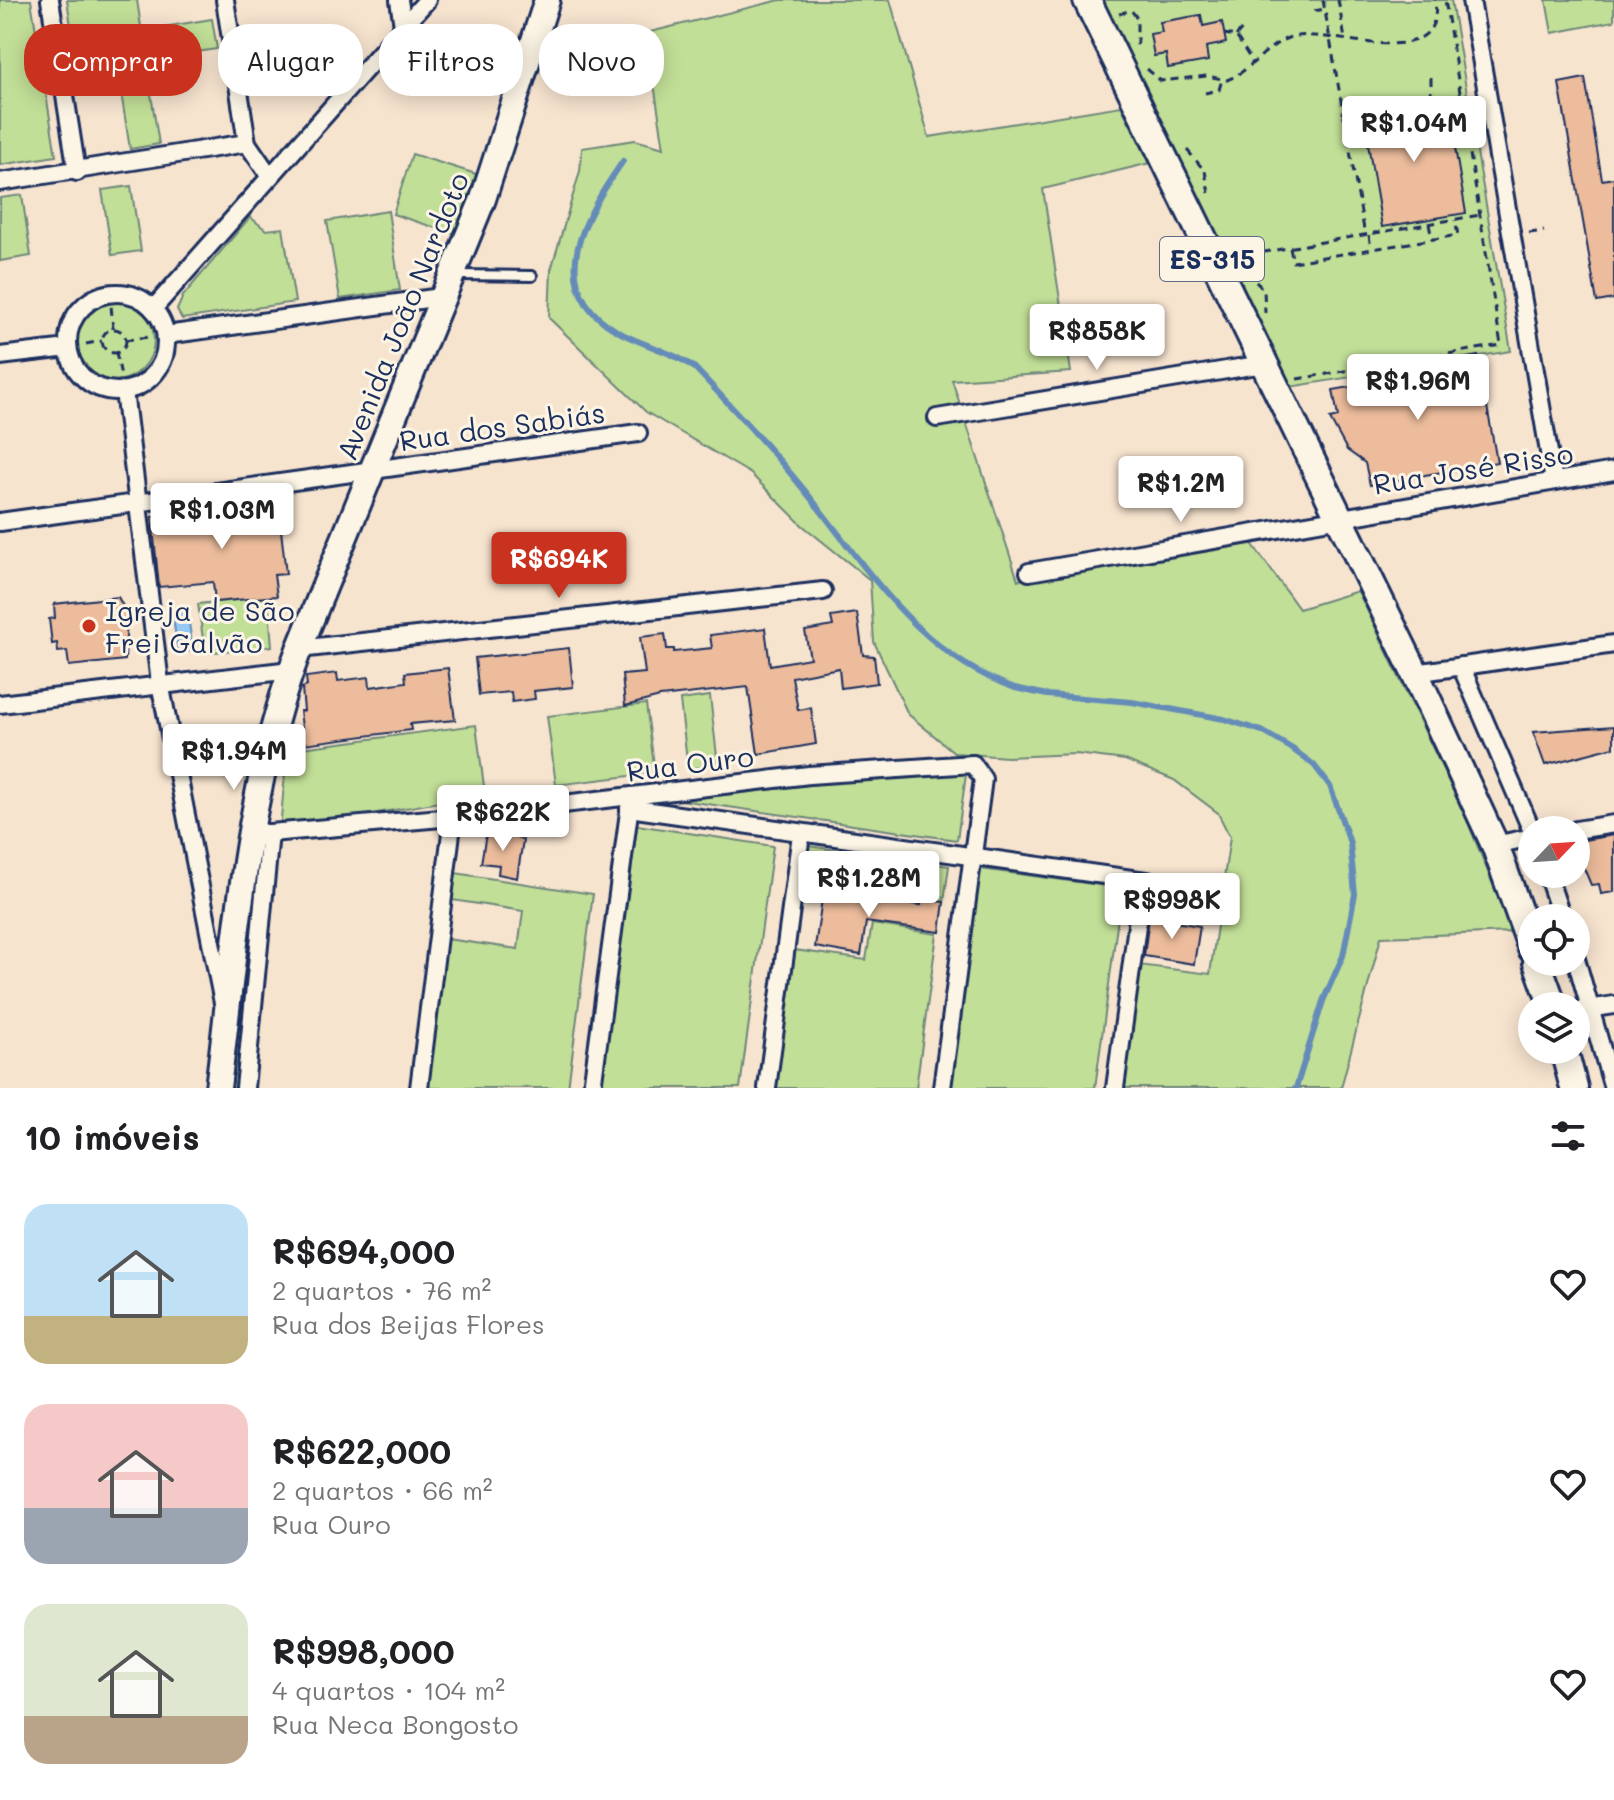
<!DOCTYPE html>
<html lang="pt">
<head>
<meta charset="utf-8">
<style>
	body { margin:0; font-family:Mali,sans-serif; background:#f2f2f2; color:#202124; height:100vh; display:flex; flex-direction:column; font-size:30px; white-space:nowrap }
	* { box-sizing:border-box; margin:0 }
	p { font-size:26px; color:#757577 }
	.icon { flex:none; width:44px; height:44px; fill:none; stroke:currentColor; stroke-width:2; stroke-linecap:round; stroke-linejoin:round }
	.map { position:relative; height:1088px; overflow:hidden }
	.side { display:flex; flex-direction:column; background:#fff; flex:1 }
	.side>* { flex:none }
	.guide { position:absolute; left:24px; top:24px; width:800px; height:72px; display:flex; gap:16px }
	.needle { width:52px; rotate:65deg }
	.fabs { position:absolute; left:1518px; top:816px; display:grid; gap:16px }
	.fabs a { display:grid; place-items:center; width:72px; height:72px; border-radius:50%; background:#fff; box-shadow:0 4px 20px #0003; font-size:40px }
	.price { position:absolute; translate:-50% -68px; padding:0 18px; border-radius:8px; background:#fff; color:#222; font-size:26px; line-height:52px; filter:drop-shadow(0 2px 4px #0008) }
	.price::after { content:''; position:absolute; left:50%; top:48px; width:24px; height:18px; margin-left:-12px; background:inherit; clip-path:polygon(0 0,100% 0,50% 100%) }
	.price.selected { background:#c8321e; color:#fff }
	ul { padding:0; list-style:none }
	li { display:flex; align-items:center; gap:24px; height:200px; padding:0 24px }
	li span { display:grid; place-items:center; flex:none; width:224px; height:160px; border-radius:24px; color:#555 }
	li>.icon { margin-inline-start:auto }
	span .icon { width:96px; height:96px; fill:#fffc; stroke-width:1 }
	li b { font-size:34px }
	h2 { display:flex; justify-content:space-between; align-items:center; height:96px; padding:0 24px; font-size:34px }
	.pill { padding:0 28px; border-radius:32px; background:#fff; box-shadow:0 4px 20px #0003; font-size:28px; line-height:72px }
	.pill.selected { background:#c8321e; color:#fff }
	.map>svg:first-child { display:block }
	.green { fill:#c2df97; stroke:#6e877a; stroke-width:2 }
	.water { fill:#96caf4; stroke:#658cb8; stroke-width:2 }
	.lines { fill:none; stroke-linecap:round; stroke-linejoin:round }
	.stream { stroke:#658cb8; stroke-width:6 }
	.building { fill:#ecbc9c; stroke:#1b2f5e; stroke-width:2 }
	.lane-casing { stroke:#1b2f5e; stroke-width:14 }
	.street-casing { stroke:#1b2f5e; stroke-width:22 }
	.secondary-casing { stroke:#1b2f5e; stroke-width:30 }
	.primary-casing { stroke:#1b2f5e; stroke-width:32 }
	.path { stroke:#1b2f5e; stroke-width:3; stroke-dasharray:8 6; stroke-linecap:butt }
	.lane { stroke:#fcf5e5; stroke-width:8 }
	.street { stroke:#fcf5e5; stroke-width:16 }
	.secondary { stroke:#fcf5e5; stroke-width:24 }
	.primary { stroke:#fcf5e5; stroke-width:26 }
	.poi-dot { fill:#c8321e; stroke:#fcf5e5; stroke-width:3 }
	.labels { text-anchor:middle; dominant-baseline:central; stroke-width:6; stroke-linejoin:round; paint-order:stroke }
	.shield { fill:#fcf5e5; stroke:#5e6a86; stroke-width:2 }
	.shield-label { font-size:26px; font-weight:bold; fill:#1b2f5e }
	.street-label { font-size:28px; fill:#1b2f5e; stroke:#fcf5e5 }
	.poi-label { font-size:28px; fill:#1b2f5e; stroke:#fcf5e5; text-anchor:start }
</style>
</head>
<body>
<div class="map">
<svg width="1614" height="1088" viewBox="0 0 1614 1088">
	<rect width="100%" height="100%" fill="#f7e4cf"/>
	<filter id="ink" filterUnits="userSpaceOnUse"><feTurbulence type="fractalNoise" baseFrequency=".0125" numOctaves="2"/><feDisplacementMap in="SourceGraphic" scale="16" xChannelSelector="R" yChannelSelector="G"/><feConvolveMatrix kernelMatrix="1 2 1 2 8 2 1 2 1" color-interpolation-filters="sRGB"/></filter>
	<g filter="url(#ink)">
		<g class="green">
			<path d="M 0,0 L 31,0 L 56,156 L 0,165 Z"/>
			<path d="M 67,0 L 137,0 L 146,60 L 78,71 Z"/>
			<path d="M 780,0 L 890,0 L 929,137 L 1121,106 L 1150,163 L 1043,189 L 1071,372 L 952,380 L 1018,580 L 1246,535 L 1299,609 L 1358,591 L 1467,820 L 1512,932 L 1381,937 L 1341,1088 L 1123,1088 L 1139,965 L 1210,974 L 1230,837 L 1218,813 L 1174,780 L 1125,760 L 1076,754 L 1007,757 L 955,753 L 908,714 L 874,642 L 870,580 L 802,525 L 751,474 L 646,412 L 549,318 L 551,270 L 580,171 L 582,148 L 635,140 L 664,148 L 646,33 Z"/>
			<path d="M 1102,0 L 1451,0 L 1511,351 L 1290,387 Z"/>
			<path d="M 1546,0 L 1614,0 L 1614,21 L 1552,33 Z"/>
			<path d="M 212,19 L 217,49 L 149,59 L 145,30 Z"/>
			<path d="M 146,63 L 159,144 L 130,149 L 117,67 Z"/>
			<path d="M 412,154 L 476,174 L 458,235 L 393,214 Z"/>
			<path d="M 131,186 L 141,251 L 112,255 L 102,190 Z"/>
			<path d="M 22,195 L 31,256 L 0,261 L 0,198 Z"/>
			<path d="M 388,211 L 400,290 L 340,299 L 327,221 Z"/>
			<path d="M 250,217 L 266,230 L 283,228 L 295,302 L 182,319 L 177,310 L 183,296 Z"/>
			<circle cx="113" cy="340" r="41"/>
			<path d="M 268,597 L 272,646 L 205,653 L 198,604 Z"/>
			<path d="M 710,696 L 718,765 L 688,769 L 680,700 Z"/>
			<path d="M 646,704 L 655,773 L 556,785 L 547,716 Z"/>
			<path d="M 476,725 L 485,794 L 280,830 L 287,750 Z"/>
			<path d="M 967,767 L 957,840 L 680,800 Z"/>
			<path d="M 637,825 L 773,846 L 740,1088 L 601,1088 Z"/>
			<path d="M 808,846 L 949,866 L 944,902 L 803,882 Z"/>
			<path d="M 259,848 L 263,849 L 235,1088 L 229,1088 Z"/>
			<path d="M 980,869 L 1122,888 L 1095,1088 L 951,1088 Z"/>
			<path d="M 455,873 L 593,894 L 568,1088 L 425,1088 L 446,939 L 518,949 L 523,911 L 452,900 Z"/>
			<path d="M 872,924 L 937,934 L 916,1088 L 774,1088 L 794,950 L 866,960 Z"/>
		</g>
		<path class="water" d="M 187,608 L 193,651 L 178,653 L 172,610 Z"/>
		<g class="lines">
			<path class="stream" d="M 623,161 C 587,213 540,286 617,331 C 643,346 672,351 695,368 C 733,408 770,448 805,491 C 867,567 918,655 1015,688 L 1047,695 L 1132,702 L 1224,719 L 1262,731 L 1291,748 L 1314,765 L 1330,786 L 1350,843 L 1355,894 L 1343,956 L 1323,1001 L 1296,1088"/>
		</g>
		<g class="building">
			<path d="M 1201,15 L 1203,26 L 1222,22 L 1226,43 L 1206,47 L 1208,61 L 1168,68 L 1166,54 L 1154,56 L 1150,34 L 1162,32 L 1160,22 Z"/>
			<path d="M 1585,78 L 1602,180 L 1614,178 L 1614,299 L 1597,302 L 1559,83 Z"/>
			<path d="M 1447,100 L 1466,213 L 1382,227 L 1363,114 Z"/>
			<path d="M 1478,356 L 1497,462 L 1370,485 L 1365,463 L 1347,450 L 1330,419 L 1338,417 L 1333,390 L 1408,377 L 1407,369 Z"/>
			<path d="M 278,504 L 286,574 L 274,575 L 277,596 L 215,602 L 213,582 L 159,587 L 152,517 Z"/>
			<path d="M 118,597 L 127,614 L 125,660 L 69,666 L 67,651 L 58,652 L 57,643 L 52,644 L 49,619 L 55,618 L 54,604 Z"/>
			<path d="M 857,613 L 863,655 L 874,656 L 877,683 L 841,688 L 839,668 L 792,677 L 798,710 L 811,708 L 816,744 L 758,754 L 748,687 L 660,697 L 625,706 L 622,675 L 645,673 L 640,637 L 665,634 L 667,649 L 674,649 L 674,652 L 712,648 L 710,635 L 765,628 L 770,665 L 810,658 L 805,631 L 833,626 L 831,617 Z"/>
			<path d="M 569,648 L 573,687 L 534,691 L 535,699 L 512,702 L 511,692 L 479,695 L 475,658 Z"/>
			<path d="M 448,668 L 455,720 L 410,724 L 411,730 L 304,744 L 300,711 L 304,711 L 302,688 L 307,686 L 306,677 L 337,673 L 338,681 L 369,677 L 370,687 L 406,682 L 405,673 Z"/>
			<path d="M 1614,726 L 1614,747 L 1545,765 L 1533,732 Z"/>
			<path d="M 486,834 L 512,835 L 523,840 L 517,878 L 498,874 L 499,865 L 481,863 Z"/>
			<path d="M 1614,835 L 1614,892 L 1601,894 L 1599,884 L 1591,885 L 1578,854 L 1584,840 Z"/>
			<path d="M 823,892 L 921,905 L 921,899 L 944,902 L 940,932 L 866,922 L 861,955 L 815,947 Z"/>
			<path d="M 1149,918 L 1200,926 L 1194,964 L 1144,956 Z"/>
		</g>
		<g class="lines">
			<g class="lane-casing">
				<path id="lane" d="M 455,275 L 532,276"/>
			</g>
			<g class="street-casing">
				<g id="street">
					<path d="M 50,0 L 77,172"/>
					<path d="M 225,0 L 247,143 L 269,175"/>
					<path d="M 399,0 L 403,26"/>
					<path d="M 1471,0 L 1554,481"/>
					<path d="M 0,182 L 247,143"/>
					<circle cx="117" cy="342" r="49"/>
					<path d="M 153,309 L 427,0"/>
					<path d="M 166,335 L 441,297"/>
					<path d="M 0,356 L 68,348"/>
					<path d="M 124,391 L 160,683 L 223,1003"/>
					<path d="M 937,418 L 1263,364"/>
					<path d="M 0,522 L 638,433"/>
					<path d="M 1029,572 L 1614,471"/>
					<path d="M 299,649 L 823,591"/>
					<path d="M 1461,666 L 1532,831"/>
					<path d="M 1415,673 L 1614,644"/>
					<path d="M 0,704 L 291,670"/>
					<path d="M 629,808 L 1203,889"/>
					<path d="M 1576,830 L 1614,824"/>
					<path d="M 270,833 L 453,817 L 809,775 L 973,764 L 983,779 L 942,1088"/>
					<path d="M 1495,845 L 1532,837"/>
					<path d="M 1547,874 L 1562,918"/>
					<path d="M 1576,959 L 1613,1088"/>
					<path d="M 1576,1011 L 1614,1005"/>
					<path d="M 245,1088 L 270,833 L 259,833"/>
					<path d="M 419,1088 L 453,817"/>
					<path d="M 592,1088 L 631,797"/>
					<path d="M 767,1088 L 801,834"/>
					<path d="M 1115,1088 L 1143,881"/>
				</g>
			</g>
			<g class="secondary-casing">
				<path id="secondary" d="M 218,1088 C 236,941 246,788 299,649 L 483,199 L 547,0"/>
			</g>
			<g class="primary-casing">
				<g id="primary">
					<path d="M 1087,0 L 1415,673 L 1495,845 L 1532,949"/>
					<path d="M 1537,962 L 1553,1006"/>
					<path d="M 1564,1050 L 1574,1088"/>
				</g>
			</g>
			<g class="path">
				<path d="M 1323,0 L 1365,235"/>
				<path d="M 1338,0 L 1345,39"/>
				<path d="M 1314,11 L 1324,9"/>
				<path d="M 1119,14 L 1131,10 L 1137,18 L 1137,48"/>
				<path d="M 1224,34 L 1236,36 L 1253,63"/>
				<path d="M 1236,36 L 1245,26"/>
				<path d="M 1147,69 L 1161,81 L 1207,76 L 1227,80 C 1250,71 1265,47 1288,38 C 1325,24 1445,79 1435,0"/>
				<path d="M 1205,93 L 1219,90 L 1222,79"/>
				<path d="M 1431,99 L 1431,77"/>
				<path d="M 1343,114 L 1461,95"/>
				<path d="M 1187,150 L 1205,171 L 1210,199"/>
				<path d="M 1429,224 L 1432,239"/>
				<path d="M 1529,233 L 1544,231"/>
				<path d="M 1369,235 L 1371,249"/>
				<path d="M 1290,248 L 1293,262 L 1453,236 L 1458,235 L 1455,220"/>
				<path d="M 1235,257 L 1480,215"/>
				<path d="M 1246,272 L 1264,290 L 1265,313"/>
				<path d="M 110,293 L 113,329"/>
				<circle cx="114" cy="341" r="12"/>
				<path d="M 125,340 L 149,337"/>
				<path d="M 86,344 L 102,341"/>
				<path d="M 116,352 L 121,376"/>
				<path d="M 1297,379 L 1501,345 L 1445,0"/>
			</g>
			<use href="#lane" class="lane"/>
			<use href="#street" class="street"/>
			<use href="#secondary" class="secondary"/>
			<use href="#primary" class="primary"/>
		</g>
	</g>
	<circle class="poi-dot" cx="89" cy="626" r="8"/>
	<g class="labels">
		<rect class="shield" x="1160" y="237" width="104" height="44" rx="6"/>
		<g class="shield-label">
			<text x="1212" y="259">ES-315</text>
		</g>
		<g class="street-label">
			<text transform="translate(402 316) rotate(-68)">Avenida João Nardoto</text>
			<text transform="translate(502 426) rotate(-8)">Rua dos Sabiás</text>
			<text transform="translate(1473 468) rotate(-9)">Rua José Risso</text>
			<text transform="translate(690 763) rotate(-7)">Rua Ouro</text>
		</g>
		<g class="poi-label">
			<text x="105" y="610">Igreja de São<tspan x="105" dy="32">Frei Galvão</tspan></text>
		</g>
	</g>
</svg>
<div class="fabs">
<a><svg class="needle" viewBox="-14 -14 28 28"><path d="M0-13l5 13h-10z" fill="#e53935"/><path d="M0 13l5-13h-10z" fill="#757577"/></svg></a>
<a><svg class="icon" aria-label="locate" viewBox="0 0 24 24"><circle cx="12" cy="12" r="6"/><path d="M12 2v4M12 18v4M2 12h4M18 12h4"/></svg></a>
<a><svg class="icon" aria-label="layers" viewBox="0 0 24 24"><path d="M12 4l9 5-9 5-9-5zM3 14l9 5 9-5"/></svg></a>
</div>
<b class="price" style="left:1414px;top:164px">R$1.04M</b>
<b class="price" style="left:1097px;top:372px">R$858K</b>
<b class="price" style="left:1418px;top:422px">R$1.96M</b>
<b class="price" style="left:1181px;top:524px">R$1.2M</b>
<b class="price" style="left:222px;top:551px">R$1.03M</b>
<b class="price selected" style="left:559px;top:600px">R$694K</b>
<b class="price" style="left:234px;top:792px">R$1.94M</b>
<b class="price" style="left:503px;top:853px">R$622K</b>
<b class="price" style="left:869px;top:919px">R$1.28M</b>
<b class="price" style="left:1172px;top:941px">R$998K</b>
<div class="guide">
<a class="pill selected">Comprar</a>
<a class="pill">Alugar</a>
<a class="pill">Filtros</a>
<a class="pill">Novo</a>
</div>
</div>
<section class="side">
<h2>10 imóveis<svg class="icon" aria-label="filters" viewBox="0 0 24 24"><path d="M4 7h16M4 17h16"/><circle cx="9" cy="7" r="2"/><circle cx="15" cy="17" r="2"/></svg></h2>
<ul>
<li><span style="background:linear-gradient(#bfe0f5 70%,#c2b280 0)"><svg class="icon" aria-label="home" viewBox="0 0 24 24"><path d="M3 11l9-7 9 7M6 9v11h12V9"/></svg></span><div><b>R$694,000</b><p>2 quartos · 76 m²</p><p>Rua dos Beijas Flores</p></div><svg class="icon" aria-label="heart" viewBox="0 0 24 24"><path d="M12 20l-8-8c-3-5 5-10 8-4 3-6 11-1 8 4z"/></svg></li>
<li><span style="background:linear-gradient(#f6c9c9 65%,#9aa5b1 0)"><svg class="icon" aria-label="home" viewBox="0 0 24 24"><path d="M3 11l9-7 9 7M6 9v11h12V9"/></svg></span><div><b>R$622,000</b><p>2 quartos · 66 m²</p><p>Rua Ouro</p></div><svg class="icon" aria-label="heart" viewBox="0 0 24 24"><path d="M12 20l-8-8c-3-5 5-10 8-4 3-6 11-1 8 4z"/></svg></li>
<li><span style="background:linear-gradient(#dfe7d0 70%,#b9a48a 0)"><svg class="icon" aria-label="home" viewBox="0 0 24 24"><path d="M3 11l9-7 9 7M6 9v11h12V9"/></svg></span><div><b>R$998,000</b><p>4 quartos · 104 m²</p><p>Rua Neca Bongosto</p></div><svg class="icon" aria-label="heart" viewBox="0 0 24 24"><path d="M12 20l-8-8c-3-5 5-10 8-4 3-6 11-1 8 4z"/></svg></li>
</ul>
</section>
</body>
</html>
